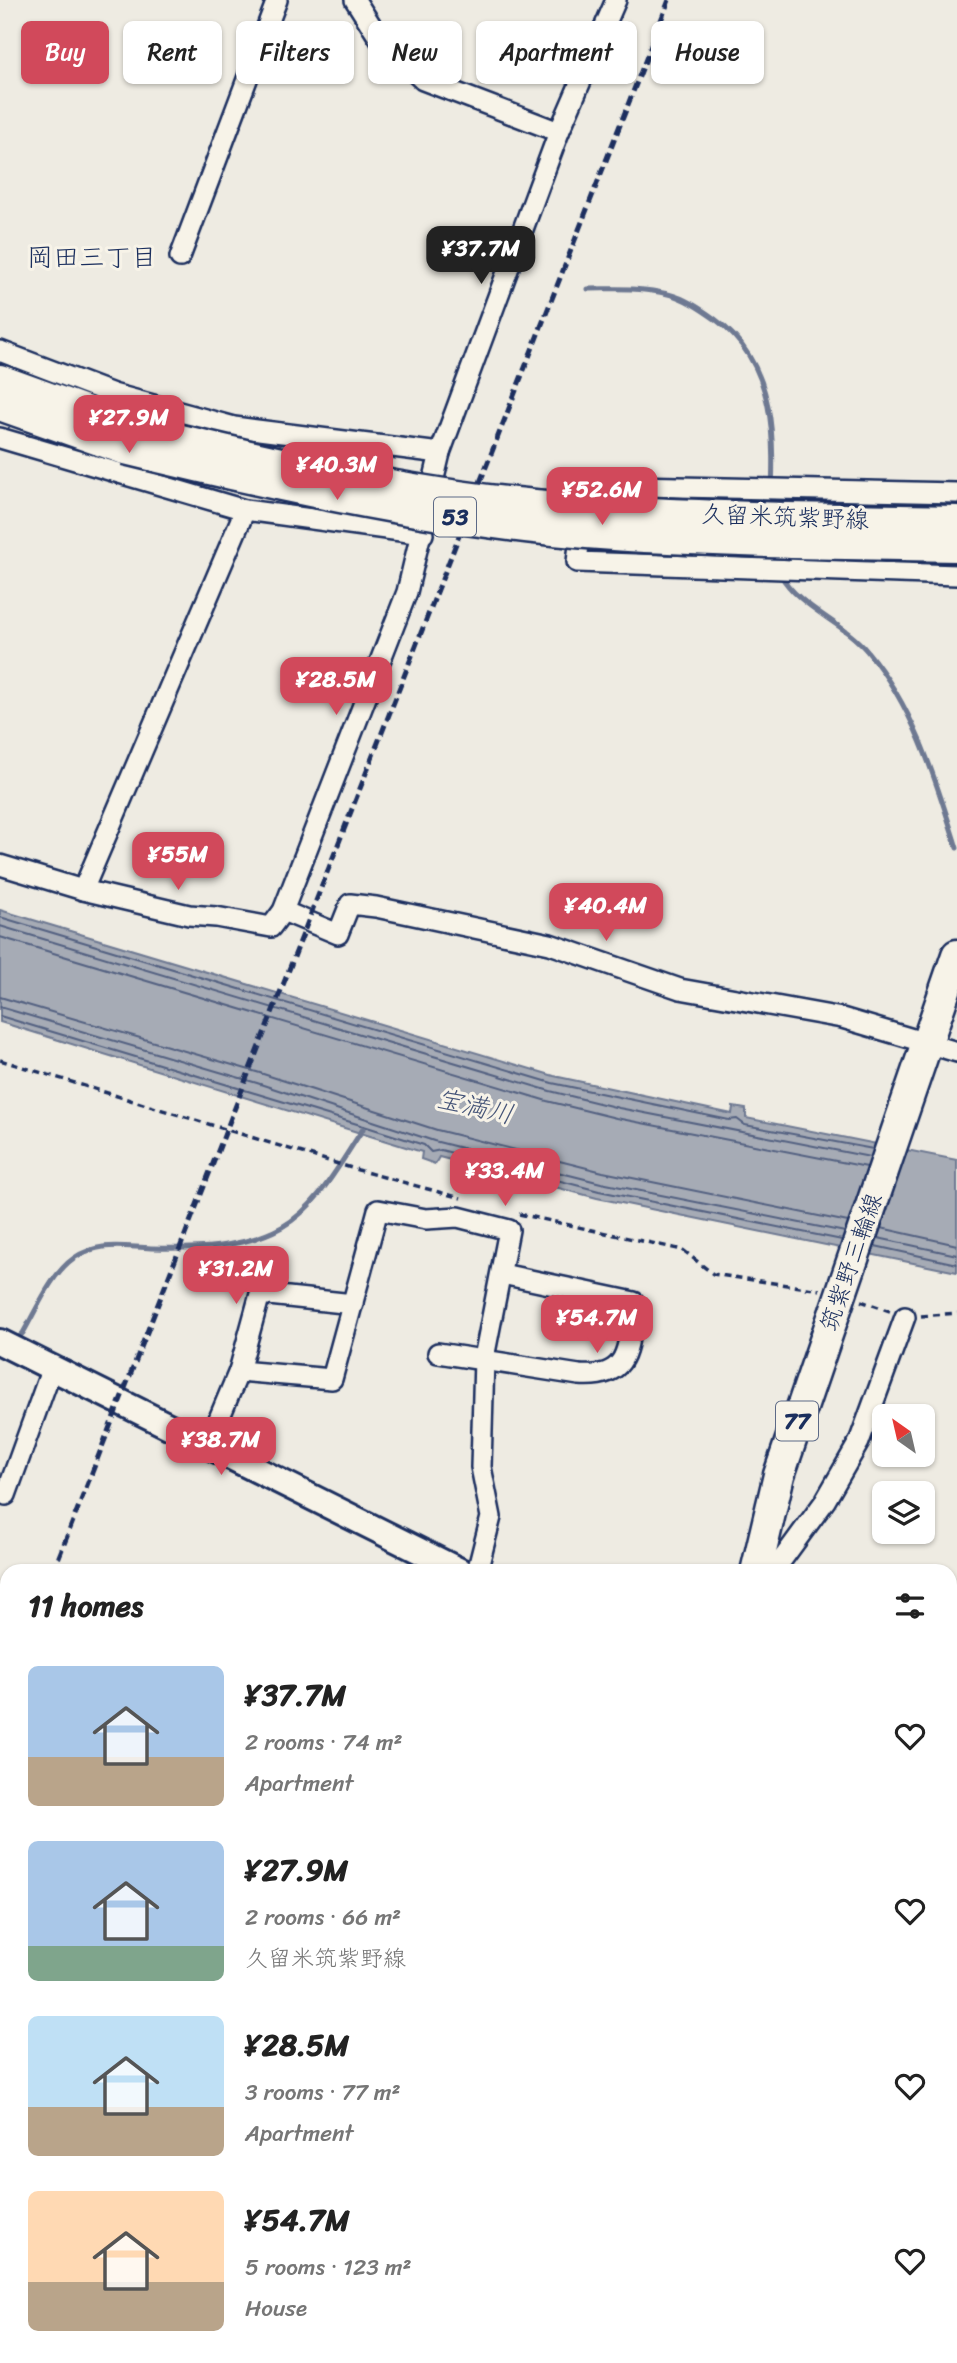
<!DOCTYPE html>
<html lang="en">
<head>
<meta charset="utf-8">
<style>
	body { margin:0; font-family:Sriracha,"Klee One",sans-serif; background:#f6f6f6; color:#222; height:100vh; display:flex; flex-direction:column; font-size:26px; white-space:nowrap }
	* { box-sizing:border-box; margin:0 }
	p { font-size:23px; color:#767676 }
	.icon { flex:none; width:38px; height:38px; fill:none; stroke:currentColor; stroke-width:2; stroke-linecap:round; stroke-linejoin:round }
	.map { position:relative; flex:1; overflow:hidden }
	.side { position:absolute; left:0px; top:1564px; width:957px; height:800px; display:flex; flex-direction:column; background:#fff; border-radius:21px 21px 0 0; box-shadow:0 2px 5px #0004 }
	.side>* { flex:none }
	.banner { position:absolute; left:21px; top:21px; width:915px; height:63px; display:flex; gap:14px }
	.needle { width:46px; rotate:326deg }
	.controls { position:absolute; left:872px; top:1404px; display:grid; gap:14px }
	.controls a { display:grid; place-items:center; width:63px; height:63px; border-radius:10px; background:#fff; box-shadow:0 2px 5px #0004; font-size:35px }
	.price { position:absolute; translate:-50% -60px; padding:0 16px; border-radius:14px; background:#d1495b; color:#fff; font-size:23px; line-height:46px; filter:drop-shadow(0 2px 4px #0008) }
	.price::after { content:''; position:absolute; left:50%; top:42px; width:21px; height:16px; margin-left:-10px; background:inherit; clip-path:polygon(0 0,100% 0,50% 100%) }
	.price.selected { background:#222; color:#fff }
	ul { padding:0; list-style:none }
	li { display:flex; align-items:center; gap:21px; height:175px; padding:0 28px }
	li span { display:grid; place-items:center; flex:none; width:196px; height:140px; border-radius:10px; color:#555 }
	li>.icon { margin-inline-start:auto }
	span .icon { width:84px; height:84px; fill:#fffc; stroke-width:1 }
	li b { font-size:30px }
	h2 { display:flex; justify-content:space-between; align-items:center; height:84px; padding:0 28px; font-size:30px }
	.pill { padding:0 24px; border-radius:10px; background:#fff; box-shadow:0 2px 5px #0004; font-size:24px; line-height:63px }
	.pill.selected { background:#d1495b; color:#fff }
	.map>svg:first-child { display:block }
	.green { fill:#cfcfcf; stroke:#757f96; stroke-width:2 }
	.water { fill:#a6abb5; stroke:#6e7992; stroke-width:2 }
	.lines { fill:none; stroke-linecap:round; stroke-linejoin:round }
	.shore { stroke:#536181; stroke-width:2 }
	.stream { stroke:#6e7992; stroke-width:5 }
	.service-casing { stroke:#1b2f5e; stroke-width:15 }
	.minor-casing { stroke:#1b2f5e; stroke-width:24 }
	.tertiary-casing { stroke:#1b2f5e; stroke-width:30 }
	.primary-casing { stroke:#1b2f5e; stroke-width:35 }
	.path { stroke:#1b2f5e; stroke-width:3.5; stroke-dasharray:7 5; stroke-linecap:butt }
	.service { stroke:#f7f3e8; stroke-width:10 }
	.minor { stroke:#f7f3e8; stroke-width:19 }
	.tertiary { stroke:#f7f3e8; stroke-width:24 }
	.primary { stroke:#f7f3e8; stroke-width:30 }
	.rail { stroke:#1b2f5e; stroke-width:5; stroke-dasharray:10 5; stroke-linecap:butt }
	.primary-bridge-casing { stroke:#1b2f5e; stroke-width:35; stroke-linecap:butt }
	.primary-bridge { stroke:#f7f3e8; stroke-width:30 }
	.labels { text-anchor:middle; dominant-baseline:central; stroke-width:6; stroke-linejoin:round; paint-order:stroke }
	.shield { fill:#f7f3e8; stroke:#5d6a87; stroke-width:2 }
	.shield-label { font-size:23px; font-weight:bold; fill:#1b2f5e }
	.street-label { font-size:24px; fill:#1b2f5e; stroke:#f7f3e8 }
	.neighbourhood-label { font-size:26px; fill:#1b2f5e; stroke:#f7f3e8 }
	.water-label { font-size:26px; font-style:italic; fill:#455478; stroke:#f7f3e8 }
</style>
</head>
<body>
<div class="map">
<svg width="957" height="2363" viewBox="0 0 957 2363">
	<rect width="100%" height="100%" fill="#eeebe2"/>
	<filter id="ink" filterUnits="userSpaceOnUse"><feTurbulence type="fractalNoise" baseFrequency=".0143" numOctaves="2"/><feDisplacementMap in="SourceGraphic" scale="14" xChannelSelector="R" yChannelSelector="G"/><feConvolveMatrix kernelMatrix="1 2 1 2 8 2 1 2 1" color-interpolation-filters="sRGB"/></filter>
	<g filter="url(#ink)">
		<path class="green" d="M 611,2357 L 779,2357 L 779,2363 L 601,2363 Z"/>
		<path class="water" d="M 0,910 L 554,1076 L 732,1114 L 733,1107 L 746,1109 L 746,1118 L 957,1160 L 957,1272 L 597,1198 L 439,1157 L 435,1164 L 421,1159 L 422,1152 L 0,1022 Z"/>
		<g class="lines">
			<g class="shore">
				<path d="M 0,917 L 552,1083 L 729,1120 L 737,1119 L 745,1125 L 873,1149"/>
				<path d="M 0,926 L 550,1091 L 619,1108 L 870,1157"/>
				<path d="M 0,937 L 547,1101 L 616,1118 L 867,1167"/>
				<path d="M 0,997 L 260,1073 L 437,1130 L 603,1172 L 848,1222"/>
				<path d="M 0,1007 L 257,1083 L 434,1141 L 601,1183 L 845,1232"/>
				<path d="M 0,1016 L 367,1127 L 424,1145 L 431,1152 L 441,1150 L 599,1191 L 842,1240"/>
				<path d="M 881,1228 L 957,1245"/>
				<path d="M 878,1238 L 957,1255"/>
				<path d="M 875,1246 L 957,1264"/>
			</g>
			<g class="stream">
				<path d="M 588,289 C 615,289 641,287 668,294 C 685,298 701,309 715,319 C 777,364 775,440 771,510"/>
				<path d="M 780,574 C 799,608 842,621 867,651 C 915,709 935,778 957,848"/>
				<path d="M 15,1341 L 23,1333 C 37,1309 51,1274 74,1258 C 100,1241 123,1247 151,1248 C 195,1249 242,1249 282,1227 C 318,1207 340,1163 363,1129"/>
				<path d="M 950,1736 L 957,1735"/>
			</g>
			<g class="service-casing">
				<path id="service" d="M 950,1844 L 957,1844"/>
			</g>
			<g class="minor-casing">
				<g id="minor">
					<path d="M 355,0 L 381,41 L 423,80 L 559,132"/>
					<path d="M 180,257 L 277,0"/>
					<path d="M 0,351 L 113,394 L 234,427 L 440,453"/>
					<path d="M 0,438 L 245,510 L 423,534"/>
					<path d="M 957,493 L 586,485 L 577,562 L 957,575"/>
					<path d="M 0,865 L 83,890 L 189,915 L 216,917 L 271,927 L 283,911 L 407,592 L 440,453 L 559,132 L 616,0"/>
					<path d="M 83,890 L 245,510"/>
					<path d="M 283,911 L 338,934 L 350,904 L 376,907 L 550,944 L 680,989 L 842,1018 L 957,1052"/>
					<path d="M 438,1353 L 579,1375 C 633,1379 627,1344 634,1302 L 502,1274"/>
					<path d="M 239,1371 L 332,1379 L 378,1210 L 426,1219 L 458,1217 L 509,1230 L 484,1358 L 481,1467 L 491,1517 L 477,1572"/>
					<path d="M 208,1445 L 239,1371 L 260,1294 L 353,1304"/>
					<path d="M 6,1495 L 52,1368"/>
					<path d="M 773,1572 L 825,1501 L 859,1442 L 905,1317"/>
					<path d="M 0,1724 L 7,1734"/>
					<path d="M 0,2205 L 7,2205"/>
					<path d="M 0,2312 L 7,2314"/>
					<path d="M 12,2363 L 12,2357"/>
				</g>
			</g>
			<g class="tertiary-casing">
				<g id="tertiary">
					<path d="M 0,1342 L 462,1572"/>
					<path d="M 950,1812 L 957,1816"/>
				</g>
			</g>
			<g class="primary-casing">
				<g id="primary">
					<path d="M 0,380 L 135,429"/>
					<path d="M 0,405 L 125,449"/>
					<path d="M 786,518 L 957,521"/>
					<path d="M 791,543 L 957,546"/>
					<path d="M 756,1572 L 779,1475 L 957,955"/>
					<path d="M 950,2229 L 957,2231"/>
					<path d="M 767,2363 L 770,2357"/>
				</g>
			</g>
			<g class="path">
				<path d="M 0,1060 L 358,1170 L 461,1198"/>
				<path d="M 519,1214 L 683,1250 L 713,1274 L 820,1290"/>
				<path d="M 861,1301 L 890,1311"/>
				<path d="M 921,1316 L 957,1313"/>
				<path d="M 868,2363 L 869,2357"/>
			</g>
			<use href="#service" class="service"/>
			<use href="#minor" class="minor"/>
			<use href="#tertiary" class="tertiary"/>
			<use href="#primary" class="primary"/>
			<g class="rail">
				<path d="M 53,1572 L 669,0"/>
				<path d="M 0,1709 L 7,1691"/>
				<path d="M 0,1725 L 7,1727"/>
				<path d="M 950,1932 L 957,1933"/>
			</g>
			<g class="primary-bridge-casing">
				<g id="primary-bridge">
					<path d="M 135,429 C 256,458 380,488 505,502 C 598,512 692,515 786,518"/>
					<path d="M 125,449 C 247,479 369,506 494,523 C 592,537 692,539 791,543"/>
				</g>
			</g>
			<use href="#primary-bridge" class="primary-bridge"/>
		</g>
	</g>
	<g class="labels">
		<g class="shield">
			<rect x="434" y="497.5" width="42" height="39" rx="5"/>
			<rect x="776" y="1401.5" width="42" height="39" rx="5"/>
		</g>
		<g class="shield-label">
			<text x="455" y="517">53</text>
			<text x="797" y="1421">77</text>
		</g>
		<g class="street-label">
			<text transform="translate(785 517) rotate(2)">久留米筑紫野線</text>
			<text transform="translate(851 1262) rotate(-71)">筑紫野三輪線</text>
		</g>
		<g class="neighbourhood-label">
			<text x="92" y="257">岡田三丁目</text>
		</g>
		<g class="water-label">
			<text transform="translate(475 1106) rotate(13)">宝満川</text>
		</g>
	</g>
</svg>
<div class="controls">
<a><svg class="needle" viewBox="-14 -14 28 28"><path d="M0-13l5 13h-10z" fill="#e53935"/><path d="M0 13l5-13h-10z" fill="#767676"/></svg></a>
<a><svg class="icon" aria-label="layers" viewBox="0 0 24 24"><path d="M12 4l9 5-9 5-9-5zM3 14l9 5 9-5"/></svg></a>
</div>
<b class="price selected" style="left:481px;top:286px">¥37.7M</b>
<b class="price" style="left:129px;top:455px">¥27.9M</b>
<b class="price" style="left:337px;top:502px">¥40.3M</b>
<b class="price" style="left:602px;top:527px">¥52.6M</b>
<b class="price" style="left:336px;top:717px">¥28.5M</b>
<b class="price" style="left:178px;top:892px">¥55M</b>
<b class="price" style="left:606px;top:943px">¥40.4M</b>
<b class="price" style="left:505px;top:1208px">¥33.4M</b>
<b class="price" style="left:236px;top:1306px">¥31.2M</b>
<b class="price" style="left:597px;top:1355px">¥54.7M</b>
<b class="price" style="left:221px;top:1477px">¥38.7M</b>
<div class="banner">
<a class="pill selected">Buy</a>
<a class="pill">Rent</a>
<a class="pill">Filters</a>
<a class="pill">New</a>
<a class="pill">Apartment</a>
<a class="pill">House</a>
</div>
<section class="side">
<h2>11 homes<svg class="icon" aria-label="filters" viewBox="0 0 24 24"><path d="M4 7h16M4 17h16"/><circle cx="9" cy="7" r="2"/><circle cx="15" cy="17" r="2"/></svg></h2>
<ul>
<li><span style="background:linear-gradient(#a9c7e8 65%,#b9a48a 0)"><svg class="icon" aria-label="home" viewBox="0 0 24 24"><path d="M3 11l9-7 9 7M6 9v11h12V9"/></svg></span><div><b>¥37.7M</b><p>2 rooms · 74 m²</p><p>Apartment</p></div><svg class="icon" aria-label="heart" viewBox="0 0 24 24"><path d="M12 20l-8-8c-3-5 5-10 8-4 3-6 11-1 8 4z"/></svg></li>
<li><span style="background:linear-gradient(#a9c7e8 75%,#7fa58c 0)"><svg class="icon" aria-label="home" viewBox="0 0 24 24"><path d="M3 11l9-7 9 7M6 9v11h12V9"/></svg></span><div><b>¥27.9M</b><p>2 rooms · 66 m²</p><p>久留米筑紫野線</p></div><svg class="icon" aria-label="heart" viewBox="0 0 24 24"><path d="M12 20l-8-8c-3-5 5-10 8-4 3-6 11-1 8 4z"/></svg></li>
<li><span style="background:linear-gradient(#bfe0f5 65%,#b9a48a 0)"><svg class="icon" aria-label="home" viewBox="0 0 24 24"><path d="M3 11l9-7 9 7M6 9v11h12V9"/></svg></span><div><b>¥28.5M</b><p>3 rooms · 77 m²</p><p>Apartment</p></div><svg class="icon" aria-label="heart" viewBox="0 0 24 24"><path d="M12 20l-8-8c-3-5 5-10 8-4 3-6 11-1 8 4z"/></svg></li>
<li><span style="background:linear-gradient(#ffd9b3 65%,#b9a48a 0)"><svg class="icon" aria-label="home" viewBox="0 0 24 24"><path d="M3 11l9-7 9 7M6 9v11h12V9"/></svg></span><div><b>¥54.7M</b><p>5 rooms · 123 m²</p><p>House</p></div><svg class="icon" aria-label="heart" viewBox="0 0 24 24"><path d="M12 20l-8-8c-3-5 5-10 8-4 3-6 11-1 8 4z"/></svg></li>
</ul>
</section>
</div>
</body>
</html>
